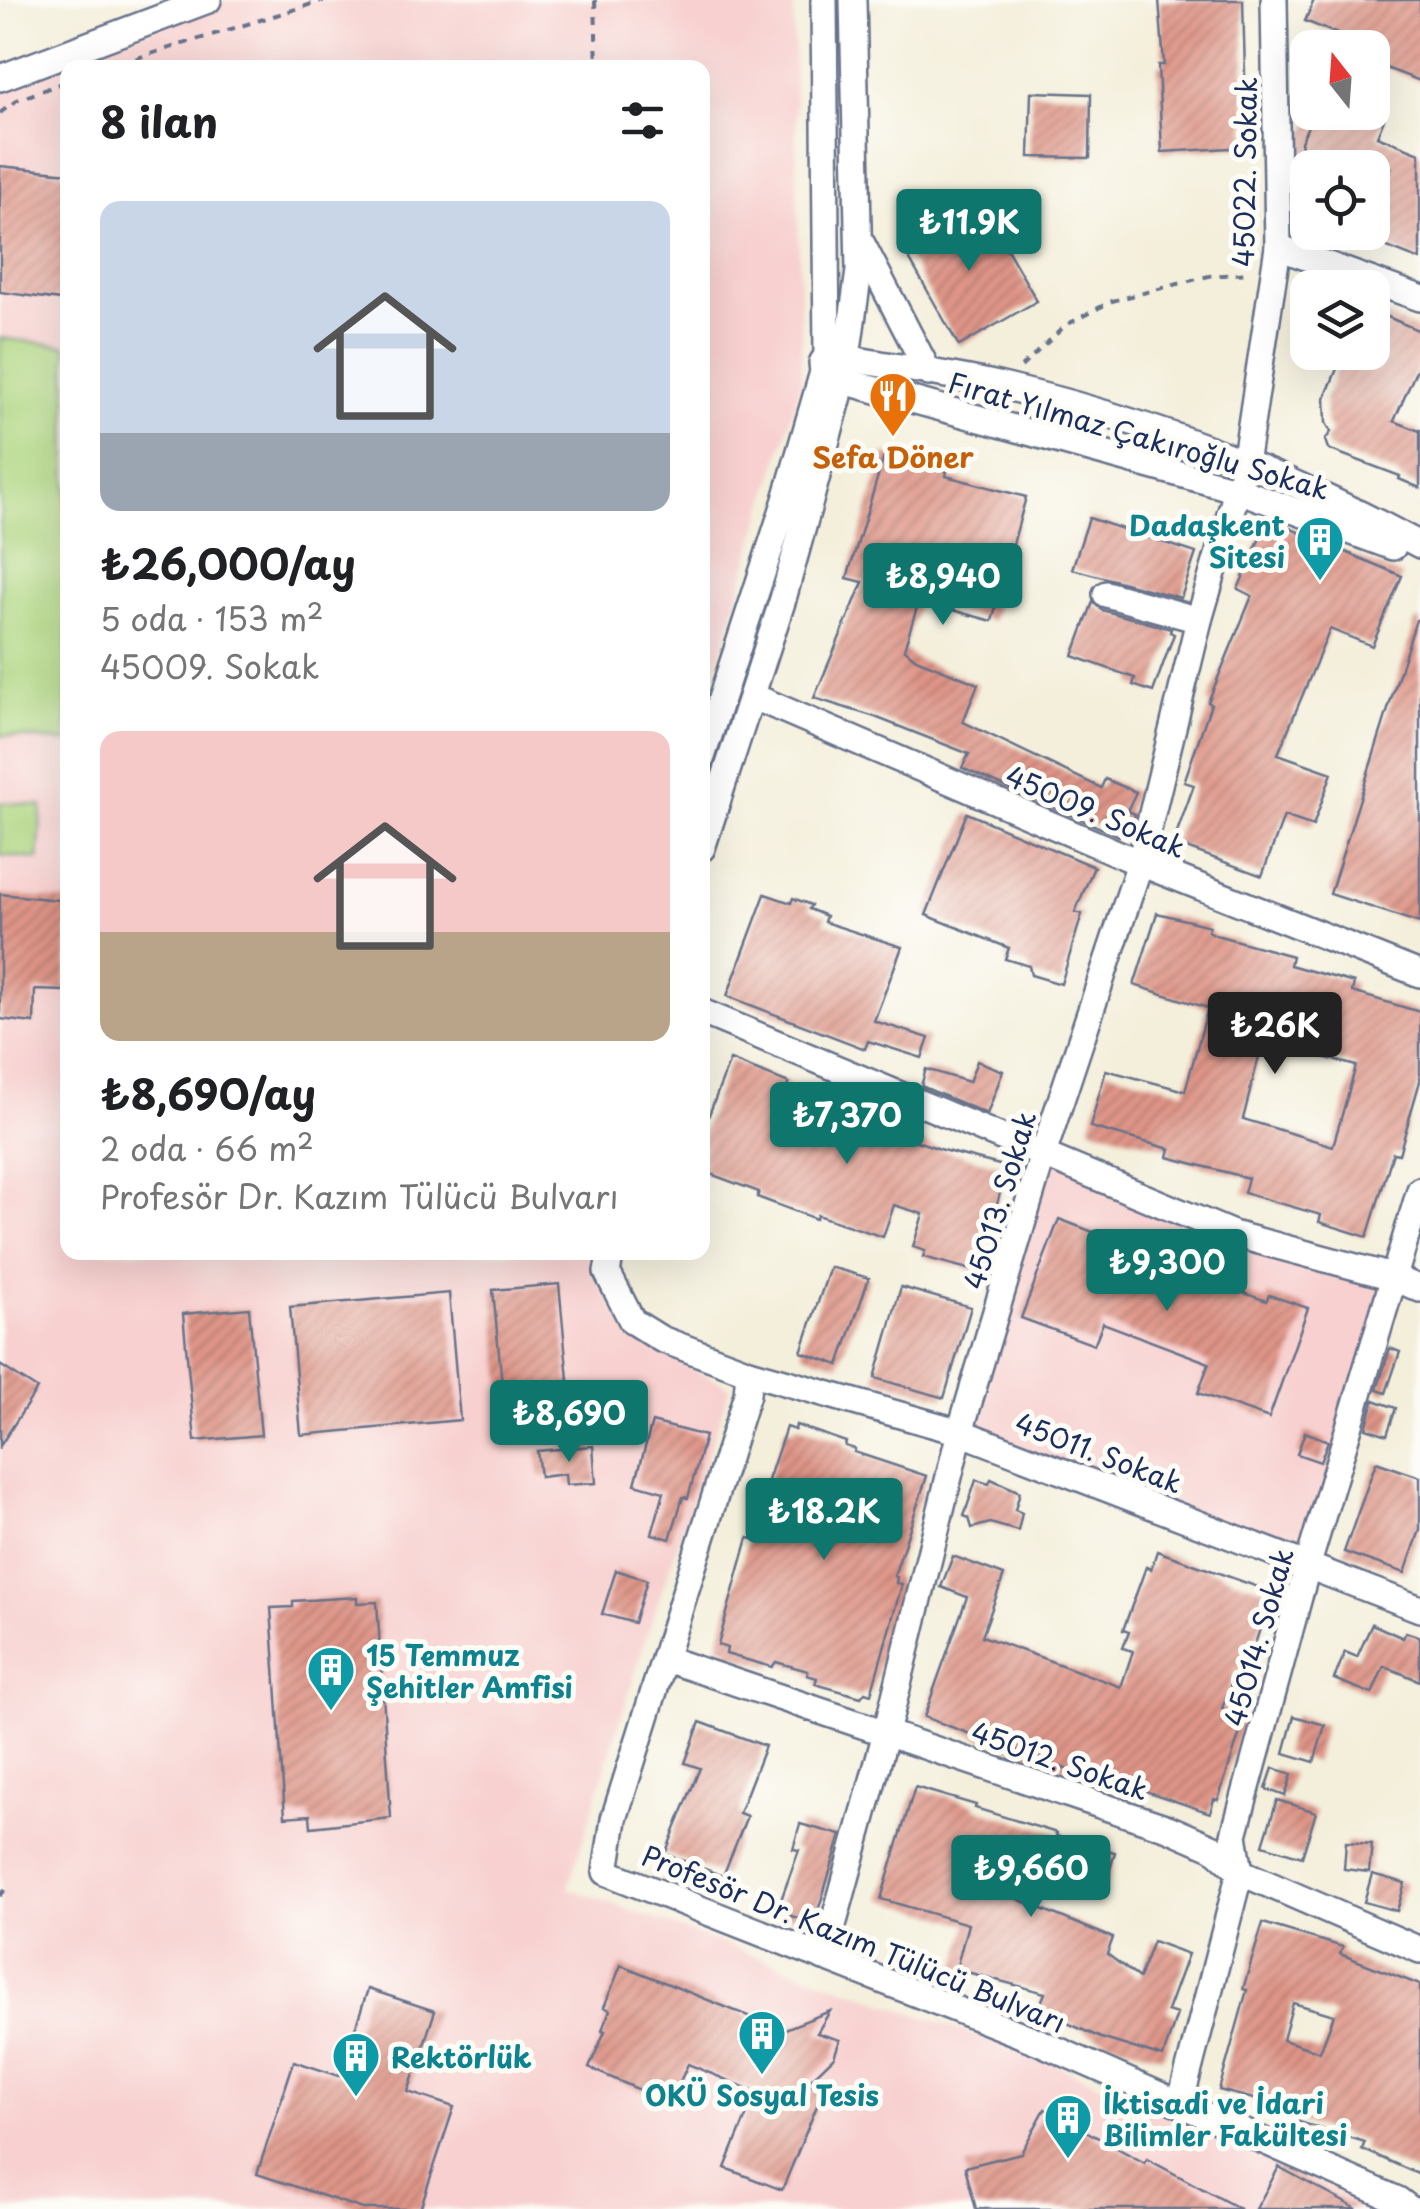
<!DOCTYPE html>
<html lang="tr">
<head>
<meta charset="utf-8">
<style>
	body { margin:0; font-family:"Playpen Sans",sans-serif; background:#f2f2f2; color:#202124; height:100vh; display:flex; flex-direction:column; font-size:38px; white-space:nowrap }
	* { box-sizing:border-box; margin:0 }
	p { font-size:32px; color:#757577 }
	.icon { flex:none; width:55px; height:55px; fill:none; stroke:currentColor; stroke-width:2; stroke-linecap:round; stroke-linejoin:round }
	.map { position:relative; flex:1; overflow:hidden }
	.drawer { position:absolute; left:60px; top:60px; width:650px; height:1200px; display:flex; flex-direction:column; background:#fff; border-radius:20px; box-shadow:0 10px 40px #0002 }
	.drawer>* { flex:none }
	.needle { width:65px; rotate:343deg }
	.buttons { position:absolute; left:1290px; top:30px; display:grid; gap:20px }
	.buttons a { display:grid; place-items:center; width:100px; height:100px; border-radius:20px; background:#fff; box-shadow:0 10px 40px #0002; font-size:50px }
	.price { position:absolute; translate:-50% -85px; padding:0 22px; border-radius:10px; background:#0f766e; color:#fff; font-size:32px; line-height:65px; filter:drop-shadow(0 2px 5px #0008) }
	.price::after { content:''; position:absolute; left:50%; top:60px; width:30px; height:22px; margin-left:-15px; background:inherit; clip-path:polygon(0 0,100% 0,50% 100%) }
	.price.on { background:#222; color:#fff }
	ul { padding:0; list-style:none }
	li { display:grid; align-content:center; gap:20px; height:530px; padding:0 40px }
	li span { display:grid; place-items:center; height:310px; border-radius:20px; color:#555 }
	li>.icon { margin-inline-start:auto }
	span .icon { width:180px; height:180px; fill:#fffc; stroke-width:1 }
	li b { font-size:42px }
	h2 { display:flex; justify-content:space-between; align-items:center; height:120px; padding:0 40px; font-size:42px }
	.map>svg:first-child { display:block }
	.built { fill:#f7d0cf }
	.pitch { fill:#aed57f; stroke:#64826e; stroke-width:2.5 }
	.building { fill:url(#building-hatch); fill-rule:evenodd }
	.lines { fill:none; stroke-linecap:round; stroke-linejoin:round }
	.minor-casing { stroke:#67728a; stroke-width:30 }
	.path { stroke:#67728a; stroke-width:4; stroke-dasharray:8 8; stroke-linecap:butt }
	.minor { stroke:#fff; stroke-width:25 }
	.labels { text-anchor:middle; dominant-baseline:central; stroke-width:10; stroke-linejoin:round; paint-order:stroke }
	.street-label { font-size:28px; fill:#1b2f5e; stroke:#fdfcf7 }
	.food-label { font-size:28px; font-weight:bold; fill:#c56008; stroke:#fdfcf7 }
	.culture-label { font-size:28px; font-weight:bold; fill:#0d838f; stroke:#fdfcf7; text-anchor:start }
</style>
</head>
<body>
<div class="map">
<svg width="1420" height="2209" viewBox="0 0 1420 2209">
	<defs>
		<pattern id="building-hatch" width="6" height="6" patternUnits="userSpaceOnUse" patternTransform="scale(2.5)"><rect width="6" height="6" fill="#df9587"/><path d="M-1 1l2-2M0 6l6-6M5 7l2-2" fill="none" stroke="#b47a72"/></pattern>
	</defs>
	<rect width="100%" height="100%" fill="#fdfcf7"/>
	<filter id="ink" filterUnits="userSpaceOnUse"><feTurbulence type="fractalNoise" baseFrequency=".01" numOctaves="2"/><feDisplacementMap in="SourceGraphic" scale="20" xChannelSelector="R" yChannelSelector="G"/><feConvolveMatrix kernelMatrix="1 2 1 2 8 2 1 2 1" color-interpolation-filters="sRGB"/></filter>
	<filter id="wash" filterUnits="userSpaceOnUse"><feTurbulence type="fractalNoise" baseFrequency=".0048" numOctaves="4" result="noise"/><feDisplacementMap in="SourceGraphic" scale="40" xChannelSelector="R" yChannelSelector="G"/><feGaussianBlur stdDeviation="2.25" result="paint"/><feColorMatrix in="noise" values="0 0 0 0 0 0 0 0 0 0 0 0 0 0 0 0 0 1.4 0 .05"/><feComposite in="paint" operator="in"/></filter>
	<g filter="url(#wash)">
		<rect width="100%" height="100%" fill="#f4efdb"/>
		<g class="built">
			<path d="M 229,0 L 793,0 L 802,379 L 703,714 L 702,68 L 68,68 L 68,1252 L 593,1253 L 593,1276 L 625,1326 L 681,1363 L 730,1387 L 644,1644 L 568,1888 L 1054,2064 L 1381,2209 L 0,2209 L 0,88 L 9,82 Z"/>
			<path d="M 1043,1154 L 1393,1277 L 1308,1564 L 960,1432 Z"/>
		</g>
		<g class="pitch">
			<path d="M 0,338 L 67,346 L 67,742 L 0,735 Z"/>
			<path d="M 0,802 L 42,806 L 38,859 L 0,855 Z"/>
		</g>
		<g id="blocks">
			<g class="building">
				<path d="M 1159,0 L 1243,0 L 1247,147 L 1162,152 L 1158,65 L 1164,65 Z"/>
				<path d="M 1314,0 L 1420,0 L 1420,81 L 1378,65 L 1383,52 L 1305,21 Z"/>
				<path d="M 1031,92 L 1091,94 L 1090,158 L 1029,157 Z"/>
				<path d="M 1314,112 L 1369,112 L 1384,119 L 1377,136 L 1420,153 L 1420,260 L 1372,241 L 1372,212 L 1391,168 L 1307,168 L 1301,142 Z"/>
				<path d="M 0,166 L 68,173 L 68,301 L 0,292 Z"/>
				<path d="M 979,201 L 1037,301 L 959,346 L 902,246 Z"/>
				<path d="M 1372,310 L 1420,331 L 1420,362 L 1394,421 L 1419,431 L 1420,429 L 1420,488 L 1399,479 L 1400,476 L 1328,449 L 1325,440 L 1331,432 L 1326,423 L 1325,398 L 1344,352 L 1372,352 Z"/>
				<path d="M 885,453 L 947,471 L 946,476 L 1026,497 L 992,621 L 919,601 L 904,649 L 916,659 L 978,684 L 963,722 L 1101,788 L 1105,779 L 1136,792 L 1127,811 L 1135,814 L 1127,836 L 1121,833 L 1119,836 L 962,768 L 969,754 L 875,717 L 814,698 L 863,582 L 847,578 Z"/>
				<path d="M 1089,518 L 1196,553 L 1181,598 L 1072,569 Z"/>
				<path d="M 1268,519 L 1402,576 L 1372,646 L 1330,629 L 1278,754 L 1332,773 L 1313,826 L 1284,816 L 1262,876 L 1173,843 L 1194,785 L 1184,782 L 1211,704 L 1208,702 L 1252,596 L 1238,589 Z"/>
				<path d="M 1093,602 L 1102,610 L 1171,629 L 1170,632 L 1174,634 L 1153,692 L 1133,685 L 1135,678 L 1073,656 Z"/>
				<path d="M 1416,620 L 1420,620 L 1420,923 L 1330,894 Z"/>
				<path d="M 967,813 L 1094,867 L 1075,912 L 1082,914 L 1061,984 L 1031,975 L 1029,966 L 1005,959 L 1009,948 L 926,915 Z"/>
				<path d="M 0,894 L 68,901 L 68,962 L 64,991 L 35,990 L 34,1023 L 0,1019 Z"/>
				<path d="M 765,894 L 791,903 L 793,898 L 811,905 L 809,909 L 826,916 L 824,922 L 902,947 L 874,1021 L 929,1038 L 922,1058 L 868,1041 L 865,1049 L 727,996 Z"/>
				<path d="M 1157,913 L 1210,926 L 1208,931 L 1216,935 L 1292,956 L 1290,965 L 1354,983 L 1352,992 L 1420,1012 L 1420,1081 L 1399,1154 L 1393,1153 L 1367,1237 L 1319,1222 L 1321,1215 L 1244,1193 L 1248,1178 L 1168,1157 L 1170,1149 L 1090,1127 L 1106,1070 L 1185,1091 L 1208,1008 L 1134,985 ZM 1263,1041 L 1356,1066 L 1333,1146 L 1243,1119 Z"/>
				<path d="M 730,1060 L 789,1083 L 787,1087 L 857,1114 L 854,1120 L 946,1151 L 1007,1167 L 979,1272 L 923,1257 L 925,1251 L 913,1247 L 923,1214 L 894,1205 L 883,1237 L 817,1215 L 816,1219 L 757,1197 L 759,1192 L 702,1171 L 702,1133 Z"/>
				<path d="M 977,1061 L 1003,1071 L 987,1114 L 921,1086 L 926,1069 L 969,1082 Z"/>
				<path d="M 1059,1219 L 1114,1240 L 1112,1245 L 1266,1301 L 1269,1295 L 1308,1308 L 1269,1418 L 1198,1393 L 1209,1363 L 1103,1323 L 1094,1345 L 1021,1318 Z"/>
				<path d="M 830,1267 L 869,1278 L 839,1365 L 801,1352 Z"/>
				<path d="M 559,1284 L 571,1411 L 505,1417 L 493,1290 Z"/>
				<path d="M 901,1287 L 971,1307 L 944,1398 L 875,1378 Z"/>
				<path d="M 449,1293 L 460,1420 L 301,1435 L 290,1307 Z"/>
				<path d="M 249,1308 L 261,1435 L 195,1441 L 183,1314 Z"/>
				<path d="M 1390,1348 L 1400,1352 L 1386,1393 L 1377,1390 Z"/>
				<path d="M 0,1365 L 37,1389 L 0,1446 Z"/>
				<path d="M 1374,1400 L 1396,1408 L 1387,1435 L 1366,1428 Z"/>
				<path d="M 652,1422 L 705,1436 L 688,1498 L 683,1497 L 670,1539 L 652,1534 L 664,1492 L 635,1484 Z"/>
				<path d="M 796,1425 L 846,1442 L 845,1446 L 855,1449 L 854,1452 L 927,1476 L 894,1576 L 897,1577 L 896,1583 L 902,1584 L 871,1694 L 865,1692 L 861,1697 L 815,1684 L 817,1678 L 807,1675 L 808,1671 L 776,1662 L 772,1667 L 726,1654 L 727,1648 L 718,1645 L 748,1538 L 754,1539 L 756,1533 L 760,1534 L 772,1501 L 762,1498 L 786,1427 L 795,1430 Z"/>
				<path d="M 1305,1432 L 1328,1441 L 1320,1462 L 1297,1454 Z"/>
				<path d="M 593,1446 L 596,1483 L 566,1485 L 565,1474 L 540,1477 L 537,1451 Z"/>
				<path d="M 1376,1462 L 1420,1477 L 1420,1530 L 1405,1573 L 1344,1552 Z"/>
				<path d="M 991,1479 L 1020,1492 L 1015,1510 L 1022,1513 L 1018,1531 L 990,1523 L 972,1528 L 969,1518 L 964,1516 L 976,1480 L 989,1484 Z"/>
				<path d="M 1157,1551 L 1272,1592 L 1246,1672 L 1237,1669 L 1222,1708 L 1245,1717 L 1218,1800 L 1214,1799 L 1210,1813 L 1134,1787 L 1133,1791 L 1060,1767 L 924,1717 L 967,1597 L 941,1587 L 953,1556 L 1004,1575 L 982,1636 L 1121,1687 L 1133,1651 L 1123,1648 L 1129,1632 L 1123,1630 L 1146,1567 L 1151,1569 Z"/>
				<path d="M 616,1570 L 647,1580 L 634,1623 L 602,1614 Z"/>
				<path d="M 357,1597 L 357,1603 L 377,1602 L 391,1818 L 311,1827 L 310,1815 L 285,1817 L 271,1608 L 293,1607 L 293,1601 Z"/>
				<path d="M 1372,1624 L 1403,1638 L 1406,1632 L 1420,1637 L 1420,1681 L 1384,1666 L 1372,1694 L 1334,1679 L 1345,1652 L 1357,1657 Z"/>
				<path d="M 1294,1716 L 1325,1725 L 1314,1762 L 1284,1753 Z"/>
				<path d="M 700,1722 L 765,1746 L 739,1813 L 747,1816 L 723,1876 L 665,1854 L 700,1768 L 685,1763 Z"/>
				<path d="M 1273,1768 L 1292,1774 L 1285,1796 L 1266,1789 Z"/>
				<path d="M 915,1787 L 976,1805 L 975,1808 L 1057,1833 L 1056,1836 L 1115,1852 L 1103,1894 L 977,1859 L 970,1880 L 1113,1938 L 1107,1954 L 1139,1978 L 1153,1941 L 1188,1954 L 1167,2011 L 1177,2014 L 1163,2057 L 1101,2038 L 1038,2010 L 1045,1993 L 956,1969 L 968,1924 L 881,1899 Z"/>
				<path d="M 1277,1800 L 1316,1812 L 1302,1857 L 1263,1845 Z"/>
				<path d="M 800,1824 L 841,1835 L 814,1924 L 777,1911 L 799,1850 L 793,1849 Z"/>
				<path d="M 1346,1842 L 1372,1844 L 1369,1872 L 1344,1869 Z"/>
				<path d="M 1372,1874 L 1405,1883 L 1397,1911 L 1364,1902 Z"/>
				<path d="M 1263,1923 L 1343,1947 L 1340,1954 L 1420,1985 L 1420,2175 L 1362,2149 L 1365,2142 L 1286,2118 L 1289,2108 L 1219,2090 L 1247,1990 L 1243,1989 ZM 1293,2003 L 1334,2015 L 1320,2052 L 1283,2040 Z"/>
				<path d="M 621,1965 L 783,2030 L 830,2011 L 817,2033 L 840,2040 L 834,2057 L 807,2083 L 824,2089 L 782,2190 L 725,2168 L 756,2092 L 688,2064 L 670,2103 L 589,2068 L 605,2031 L 602,2030 L 610,2010 L 604,2007 Z"/>
				<path d="M 368,1989 L 435,2011 L 408,2092 L 454,2107 L 420,2209 L 363,2209 L 257,2174 L 294,2061 L 339,2076 Z"/>
				<path d="M 1045,2109 L 1145,2163 L 1147,2159 L 1240,2209 L 976,2209 L 965,2167 L 1021,2153 Z"/>
				<path d="M 1279,2167 L 1357,2209 L 1256,2209 Z"/>
			</g>
		</g>
	</g>
	<g filter="url(#ink)">
		<use href="#blocks" fill-opacity="0" stroke="#67728a" stroke-width="2.5"/>
		<g class="lines">
			<g class="minor-casing">
				<g id="minor">
					<path d="M 0,78 L 208,0"/>
					<path d="M 862,244 L 929,373"/>
					<path d="M 1278,247 L 1420,298"/>
					<path d="M 827,355 L 838,354 L 845,358 C 897,367 950,374 1002,386 C 1147,420 1289,474 1420,545"/>
					<path d="M 845,371 L 859,271 L 853,0"/>
					<path d="M 823,372 L 829,377 L 1238,490 L 1393,547"/>
					<path d="M 1106,594 L 1199,620"/>
					<path d="M 752,696 L 1140,863 L 1420,974"/>
					<path d="M 702,757 L 785,503 L 823,372 L 822,363 L 827,355 L 824,0"/>
					<path d="M 702,848 L 783,599 L 839,396 L 838,377"/>
					<path d="M 702,1012 L 1233,1234 L 1393,1277 L 1420,1289"/>
					<path d="M 611,1252 L 607,1272 L 632,1321 L 661,1339 L 749,1372 L 747,1394 L 614,1819 L 606,1872 L 1037,2041 L 1398,2200 L 1410,2209"/>
					<path d="M 749,1372 L 960,1432 L 1420,1609"/>
					<path d="M 666,1659 L 1168,1828 L 1214,1848 L 1240,1872 L 1420,1950"/>
					<path d="M 824,1958 L 886,1733 L 960,1432 L 1043,1154 L 1140,863 L 1199,620 L 1245,464 L 1278,247 L 1274,0"/>
					<path d="M 1180,2104 L 1240,1872 L 1234,1835 L 1308,1564 L 1420,1190"/>
				</g>
			</g>
			<g class="path">
				<path d="M 595,0 L 597,68"/>
				<path d="M 105,68 L 325,0"/>
				<path d="M 0,113 L 17,100 L 68,81"/>
				<path d="M 1021,367 L 1066,325 L 1112,301 L 1209,276 L 1251,273"/>
				<path d="M 0,1896 L 5,1890"/>
			</g>
			<use href="#minor" class="minor"/>
		</g>
	</g>
	<defs>
		<g id="restaurant-pin" transform="scale(2.5)"><path d="M0 17L-7.5 6A9.5 9.5 0 1 1 7.5 6Z" fill="#e8710a" stroke="#fdfcf7"/><path d="M-5-6h1v4h1v-4h1v4h1v-4h1v5L-1.5 .5V6h-2V.5L-5-1ZM5-6V6H3V1.5H1.5Q1.5-4 5-6Z" fill="#fff"/></g>
		<g id="building-pin" transform="scale(2.5)"><path d="M0 17L-7.5 6A9.5 9.5 0 1 1 7.5 6Z" fill="#0f9aa8" stroke="#fdfcf7"/><path d="M-4-6H4V6H1V3H-1V6H-4ZM-2.5-4.3h1.7v1.8h-1.7ZM.8-4.3h1.7v1.8H.8ZM-2.5-1h1.7V.8h-1.7ZM.8-1h1.7V.8H.8Z" fill="#fff"/></g>
	</defs>
	<g fill-rule="evenodd">
		<use href="#restaurant-pin" x="893" y="396"/>
		<use href="#building-pin" x="1320" y="540"/>
		<use href="#building-pin" x="331" y="1670"/>
		<use href="#building-pin" x="762" y="2034"/>
		<use href="#building-pin" x="356" y="2056"/>
		<use href="#building-pin" x="1068" y="2118"/>
	</g>
	<g class="labels">
		<g class="street-label">
			<text transform="translate(1244 172) rotate(-89)">45022. Sokak</text>
			<text transform="translate(1139 435) rotate(16)">Fırat Yılmaz Çakıroğlu Sokak</text>
			<text transform="translate(1096 811) rotate(23)">45009. Sokak</text>
			<text transform="translate(999 1200) rotate(-73)">45013. Sokak</text>
			<text transform="translate(1099 1452) rotate(21)">45011. Sokak</text>
			<text transform="translate(1258 1637) rotate(-74)">45014. Sokak</text>
			<text transform="translate(1060 1760) rotate(19)">45012. Sokak</text>
			<text transform="translate(854 1938) rotate(22)">Profesör Dr. Kazım Tülücü Bulvarı</text>
		</g>
		<g class="food-label">
			<text x="893" y="456">Sefa Döner</text>
		</g>
		<g class="culture-label">
			<text x="1285" y="524" text-anchor="end">Dadaşkent<tspan x="1285" dy="32">Sitesi</tspan></text>
			<text x="366" y="1654">15 Temmuz<tspan x="366" dy="32">Şehitler Amfisi</tspan></text>
			<text x="391" y="2056">Rektörlük</text>
			<text x="762" y="2094" text-anchor="middle">OKÜ Sosyal Tesis</text>
			<text x="1103" y="2102">İktisadi ve İdari<tspan x="1103" dy="32">Bilimler Fakültesi</tspan></text>
		</g>
	</g>
</svg>
<div class="buttons">
<a><svg class="needle" viewBox="-14 -14 28 28"><path d="M0-13l5 13h-10z" fill="#e53935"/><path d="M0 13l5-13h-10z" fill="#757577"/></svg></a>
<a><svg class="icon" aria-label="locate" viewBox="0 0 24 24"><circle cx="12" cy="12" r="6"/><path d="M12 2v4M12 18v4M2 12h4M18 12h4"/></svg></a>
<a><svg class="icon" aria-label="layers" viewBox="0 0 24 24"><path d="M12 4l9 5-9 5-9-5zM3 14l9 5 9-5"/></svg></a>
</div>
<b class="price" style="left:969px;top:274px">₺11.9K</b>
<b class="price" style="left:943px;top:628px">₺8,940</b>
<b class="price on" style="left:1275px;top:1077px">₺26K</b>
<b class="price" style="left:847px;top:1167px">₺7,370</b>
<b class="price" style="left:1167px;top:1314px">₺9,300</b>
<b class="price" style="left:569px;top:1465px">₺8,690</b>
<b class="price" style="left:824px;top:1563px">₺18.2K</b>
<b class="price" style="left:1031px;top:1920px">₺9,660</b>
<section class="drawer">
<h2>8 ilan<svg class="icon" aria-label="filters" viewBox="0 0 24 24"><path d="M4 7h16M4 17h16"/><circle cx="9" cy="7" r="2"/><circle cx="15" cy="17" r="2"/></svg></h2>
<ul>
<li><span style="background:linear-gradient(#c9d6e8 75%,#9aa5b1 0)"><svg class="icon" aria-label="home" viewBox="0 0 24 24"><path d="M3 11l9-7 9 7M6 9v11h12V9"/></svg></span><div><b>₺26,000/ay</b><p>5 oda · 153 m²</p><p>45009. Sokak</p></div></li>
<li><span style="background:linear-gradient(#f6c9c9 65%,#b9a48a 0)"><svg class="icon" aria-label="home" viewBox="0 0 24 24"><path d="M3 11l9-7 9 7M6 9v11h12V9"/></svg></span><div><b>₺8,690/ay</b><p>2 oda · 66 m²</p><p>Profesör Dr. Kazım Tülücü Bulvarı</p></div></li>
</ul>
</section>
</div>
</body>
</html>
